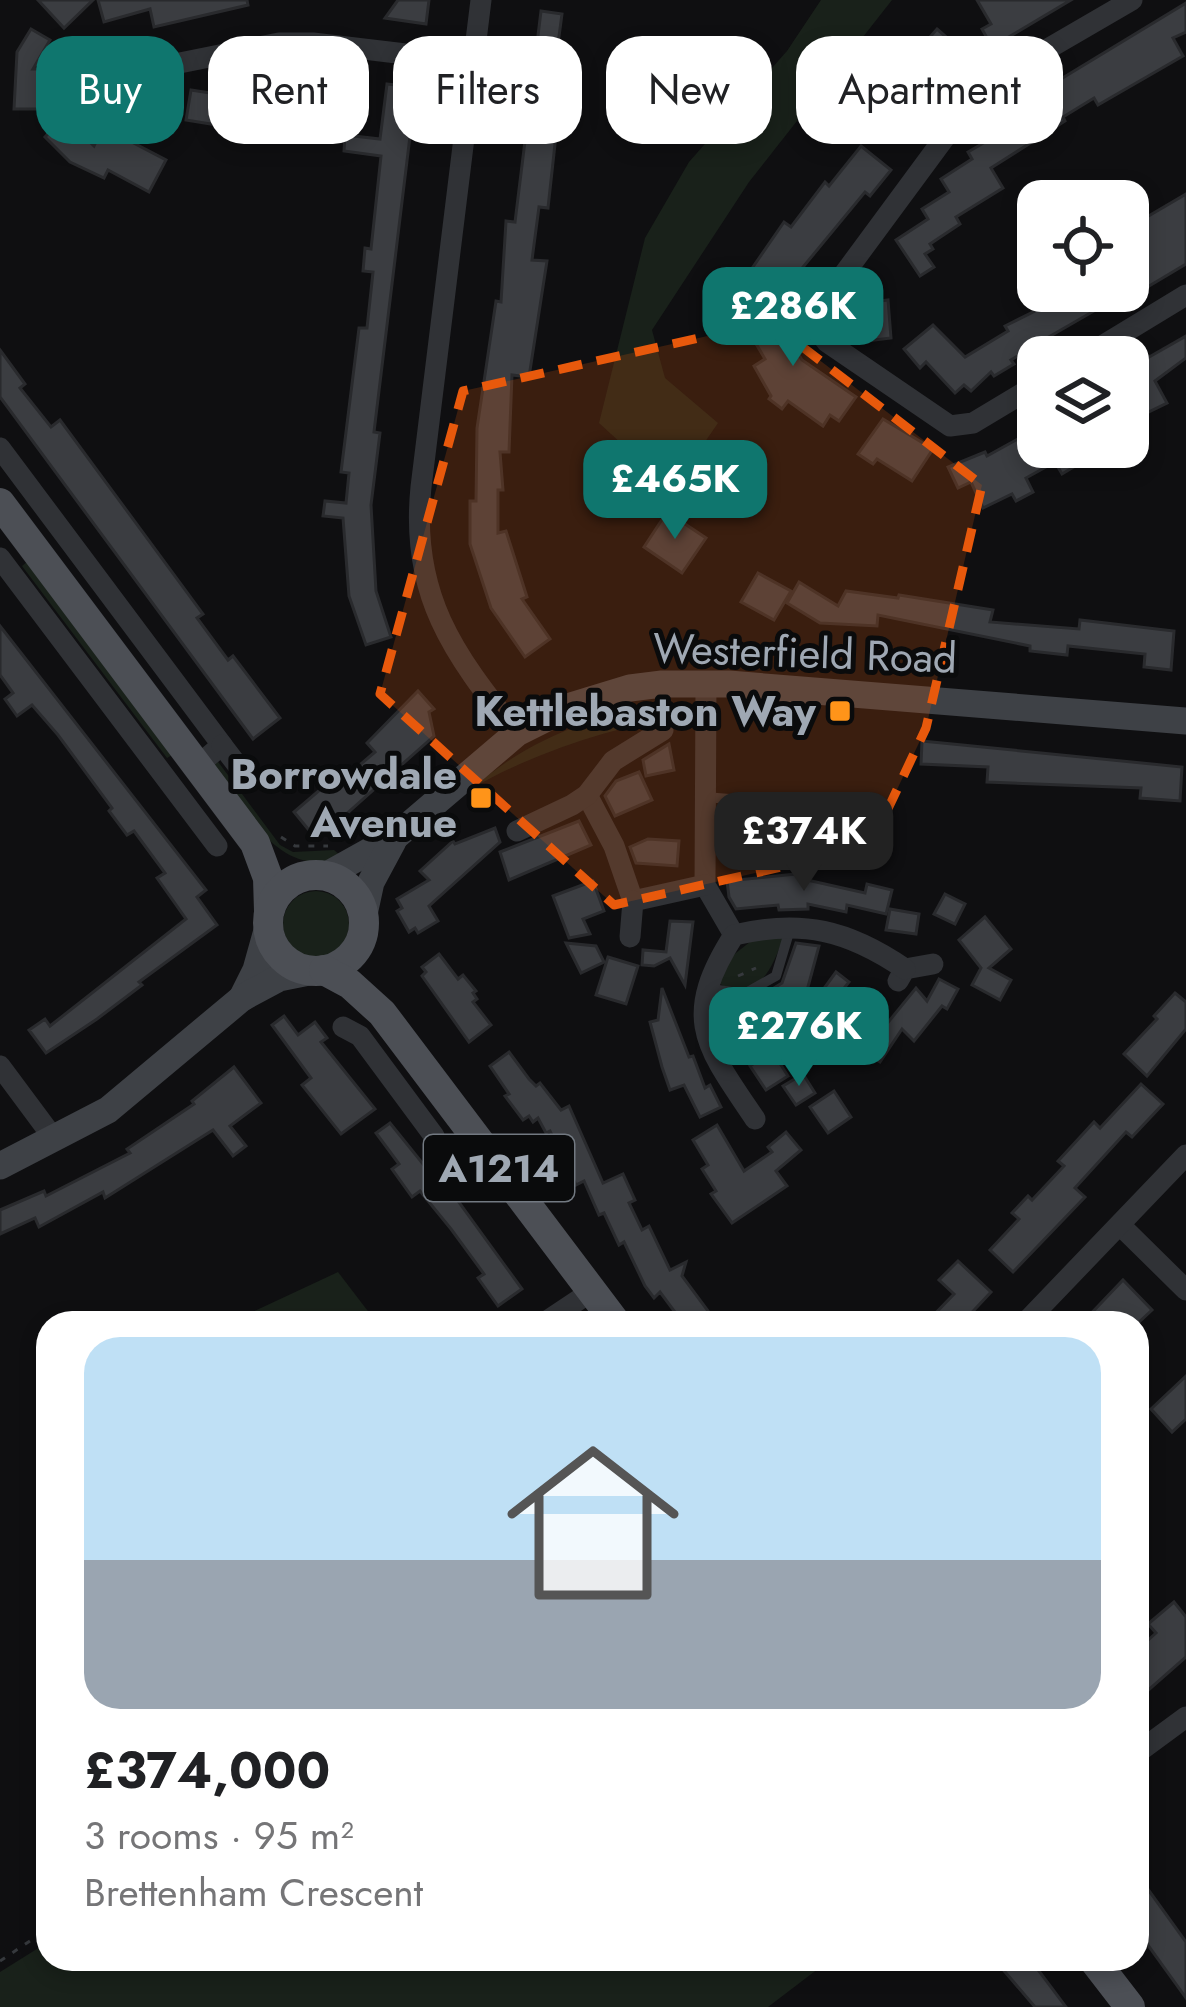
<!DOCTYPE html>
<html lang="en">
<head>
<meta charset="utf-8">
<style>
	body { margin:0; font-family:Jost,sans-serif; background:#f6f6f6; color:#202124; height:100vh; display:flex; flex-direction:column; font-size:45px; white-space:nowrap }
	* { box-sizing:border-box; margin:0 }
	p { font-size:39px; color:#757577 }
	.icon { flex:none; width:66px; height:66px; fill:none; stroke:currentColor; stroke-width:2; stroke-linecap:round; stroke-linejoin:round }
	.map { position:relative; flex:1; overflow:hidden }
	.side { position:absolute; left:36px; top:1311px; width:1113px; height:660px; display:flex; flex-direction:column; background:#fff; border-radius:36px; box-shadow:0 6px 18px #0003 }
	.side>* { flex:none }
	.top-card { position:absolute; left:36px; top:36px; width:1116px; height:108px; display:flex; gap:24px }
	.controls { position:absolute; left:1017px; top:180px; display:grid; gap:24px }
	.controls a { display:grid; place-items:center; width:132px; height:132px; border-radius:24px; background:#fff; box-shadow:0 6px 18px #0003; font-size:60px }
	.price { position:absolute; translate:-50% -102px; padding:0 27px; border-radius:24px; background:#0f766e; color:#fff; font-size:39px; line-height:78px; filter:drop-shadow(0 3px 6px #0008) }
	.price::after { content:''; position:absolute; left:50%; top:72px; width:36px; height:27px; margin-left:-18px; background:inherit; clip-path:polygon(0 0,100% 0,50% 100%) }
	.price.current { background:#222; color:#fff }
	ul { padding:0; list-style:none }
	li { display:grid; align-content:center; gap:24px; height:636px; padding:0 48px }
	li span { display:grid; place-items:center; height:372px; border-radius:36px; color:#555 }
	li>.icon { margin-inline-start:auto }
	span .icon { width:216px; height:216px; fill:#fffc; stroke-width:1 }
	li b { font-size:51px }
	.chip { padding:0 42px; border-radius:36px; background:#fff; box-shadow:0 6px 18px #0003; font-size:42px; line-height:108px }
	.chip.current { background:#0f766e; color:#fff }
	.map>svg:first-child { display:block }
	.green { fill:#19211a }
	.building { fill:#3b3d41; stroke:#292a2d; stroke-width:3 }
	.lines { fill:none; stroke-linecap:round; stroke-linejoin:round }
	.path { stroke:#36393d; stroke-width:3; stroke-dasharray:6 9; stroke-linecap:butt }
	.lane { stroke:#303236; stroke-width:10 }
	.street { stroke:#303236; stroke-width:21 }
	.secondary { stroke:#3e4146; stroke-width:27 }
	.primary { stroke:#4c4f55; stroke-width:30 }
	.marked { fill:#e8590c; fill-opacity:0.2; stroke:#e8590c; stroke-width:9; stroke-dasharray:24 15; stroke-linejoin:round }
	.poi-dot { fill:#ff9419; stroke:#0a0b0c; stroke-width:4.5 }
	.labels { text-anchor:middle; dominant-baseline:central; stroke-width:10; stroke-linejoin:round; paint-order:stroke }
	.shield { fill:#0a0b0c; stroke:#727981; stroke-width:3 }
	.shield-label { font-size:39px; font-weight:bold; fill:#9fa8b3 }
	.street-label { font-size:42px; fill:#9fa8b3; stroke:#0a0b0c }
	.poi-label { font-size:42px; font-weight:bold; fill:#9fa8b3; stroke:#0a0b0c; text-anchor:end }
</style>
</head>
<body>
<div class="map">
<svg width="1186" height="2007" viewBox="0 0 1186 2007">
	<rect width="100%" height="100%" fill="#0f0f11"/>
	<g class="green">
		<path d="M 821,0 L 892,0 L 749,182 L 652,330 L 665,378 L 718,423 L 672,490 L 599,423 L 645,238 L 689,162 L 787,51 Z"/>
		<path d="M 27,562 L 172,755 L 167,758 L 22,566 Z"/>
		<path d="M 661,703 L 677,704 L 690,713 C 615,728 541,749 474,787 C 529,739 591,717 661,703 Z"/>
		<path d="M 216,759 L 280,845 L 293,852 L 334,850 L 341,856 C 279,884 242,804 211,763 Z"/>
		<circle cx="316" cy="924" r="33"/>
		<path d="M 755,938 L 783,938 C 774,966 754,1009 719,983 L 732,956 Z"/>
		<path d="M 338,1272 L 377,1323 L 229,1323 Z"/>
		<path d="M 48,1942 L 48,1959 L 831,1959 L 768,2007 L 0,2007 L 0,1972 Z"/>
	</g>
	<g class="building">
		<path d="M 38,0 L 93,0 L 64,28 Z"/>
		<path d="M 98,0 L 247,0 L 248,5 L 154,27 L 150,9 L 104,22 Z"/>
		<path d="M 398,0 L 429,0 L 426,24 L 385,18 Z"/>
		<path d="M 977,0 L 1071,0 L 992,47 L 982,29 L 991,24 Z"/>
		<path d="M 1186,3 L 1186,32 L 1173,38 L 1183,56 L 1098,105 L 1094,98 L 1063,117 L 1065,121 L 991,168 L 1003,188 L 956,217 L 960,224 L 930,244 L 933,249 L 925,254 L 934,267 L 920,276 L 896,240 L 928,219 L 922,209 L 949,192 L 941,179 L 972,159 L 968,152 L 1016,124 L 1008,110 L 1020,103 L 1028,111 L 1023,102 Z"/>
		<path d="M 541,11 L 562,14 L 546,134 L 556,135 L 548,208 L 539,207 L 532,260 L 547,261 L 529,377 L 512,375 L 509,452 L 500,452 L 503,490 L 498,490 L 498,533 L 506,531 L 527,597 L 522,599 L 550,639 L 525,657 L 491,608 L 470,544 L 470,501 L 476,501 L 477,428 L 496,301 L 501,302 L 506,221 L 515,222 Z"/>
		<path d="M 31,29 L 50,40 L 33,69 L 48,69 L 45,109 L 14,109 L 17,52 Z"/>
		<path d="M 937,29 L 970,58 L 949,82 L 941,75 L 922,99 L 929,104 L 913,126 L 892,110 L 927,63 L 916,53 Z"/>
		<path d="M 240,76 L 310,87 L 306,123 L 225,111 L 223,126 L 186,120 L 191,90 L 236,97 Z"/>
		<path d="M 387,84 L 416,87 L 374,432 L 380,433 L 371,505 L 376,591 L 391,637 L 366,645 L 349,596 L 343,518 L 323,516 L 325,501 L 346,503 L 349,473 L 341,472 L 359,328 L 367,328 L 373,272 L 363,271 L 365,248 L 371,249 L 381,156 L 344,151 L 345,135 L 380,139 Z"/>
		<path d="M 64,117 L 94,146 L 103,127 L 166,160 L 149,192 L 108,170 L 104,178 L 70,162 L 45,137 Z"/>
		<path d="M 861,146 L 891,170 L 870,196 L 865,192 L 794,278 L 788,305 L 746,277 L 784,222 L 791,227 L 825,182 L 829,186 Z"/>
		<path d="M 1186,194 L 1186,264 L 1109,310 L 1106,304 L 1047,338 L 1011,360 L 1014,364 L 994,376 L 991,372 L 971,391 L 964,385 L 955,393 L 926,362 L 920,368 L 904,349 L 933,325 L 965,357 L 1008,331 L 1005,326 L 1055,301 L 1048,291 L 1128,291 L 1128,228 Z"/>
		<path d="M 888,300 L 891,338 L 866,341 L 865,331 L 858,332 L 855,304 Z"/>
		<path d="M 754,306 L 788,307 L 788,336 L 802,360 L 856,397 L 839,421 L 830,415 L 823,426 L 788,401 L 782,409 L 769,399 L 771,396 L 754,366 L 765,359 L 749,332 L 742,331 L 742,318 L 754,318 Z"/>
		<path d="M 1186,336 L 1186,358 L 1155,381 L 1167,403 L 1128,422 L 1128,369 Z"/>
		<path d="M 0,350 L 25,384 L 20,388 L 51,427 L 60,420 L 203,614 L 197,618 L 228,660 L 233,656 L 280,718 L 253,739 L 0,397 Z"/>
		<path d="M 883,419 L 933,449 L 912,481 L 877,459 L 873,464 L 858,454 Z"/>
		<path d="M 1034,430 L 1038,447 L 1107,447 L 1062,474 L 1055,462 L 1026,478 L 1033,492 L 1016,501 L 1012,494 L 983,508 L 971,482 L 958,488 L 948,467 L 985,452 L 987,456 Z"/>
		<path d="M 667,512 L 706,538 L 682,573 L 644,547 Z"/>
		<path d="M 758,573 L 791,591 L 774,620 L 741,602 Z"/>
		<path d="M 799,582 L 838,606 L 846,591 L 898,598 L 899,595 L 993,610 L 990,622 L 1079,629 L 1080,620 L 1174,631 L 1171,670 L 1144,667 L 1145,654 L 1068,646 L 1067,655 L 1030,651 L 1030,646 L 878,615 L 877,626 L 820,623 L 787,603 Z"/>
		<path d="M 0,626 L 206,890 L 197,897 L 217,925 L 139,982 L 142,985 L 97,1019 L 46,1053 L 29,1030 L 45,1019 L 50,1026 L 186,919 L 157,878 L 165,873 L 134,831 L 127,835 L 109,811 L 112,808 L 58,735 L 32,705 L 17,716 L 5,699 L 13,693 L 0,675 Z"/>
		<path d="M 418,691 L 434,709 L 429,712 L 434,736 L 317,840 L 294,812 L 329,782 L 334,787 L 375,752 L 367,743 Z"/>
		<path d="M 922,741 L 1182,767 L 1180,801 L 1140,798 L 1141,788 L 987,782 L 988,767 L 921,764 Z"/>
		<path d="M 669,744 L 674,770 L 646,776 L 643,760 Z"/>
		<path d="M 639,772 L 652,800 L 615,816 L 605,796 L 616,781 Z"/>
		<path d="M 579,821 L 591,845 L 509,880 L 500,852 Z"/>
		<path d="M 495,828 L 500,842 L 429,906 L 438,921 L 418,933 L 415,928 L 409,932 L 397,911 L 402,908 L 397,899 L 429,880 L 420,871 L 453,841 L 455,844 Z"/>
		<path d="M 648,839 L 679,841 L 677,866 L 636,863 L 630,847 Z"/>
		<path d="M 806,873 L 807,880 L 865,893 L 867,884 L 892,890 L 886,914 L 847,905 L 846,912 L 808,904 L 808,909 L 779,910 L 778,905 L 736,909 L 729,897 L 727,881 Z"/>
		<path d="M 593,881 L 604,911 L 583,919 L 590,934 L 569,938 L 553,896 Z"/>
		<path d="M 945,894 L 965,904 L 955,924 L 934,914 Z"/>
		<path d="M 890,909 L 919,914 L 916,934 L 886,930 Z"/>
		<path d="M 985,917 L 1011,949 L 989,968 L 1011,980 L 1000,1000 L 972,985 L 981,968 L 959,940 Z"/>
		<path d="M 670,921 L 693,922 L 685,985 L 670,958 L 654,966 L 642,965 L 643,950 L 666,952 Z"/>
		<path d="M 566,943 L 596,946 L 604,962 L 581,973 Z"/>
		<path d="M 796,943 L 819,946 L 805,998 L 776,1019 L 778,1022 L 735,1040 L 722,1010 L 751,1002 L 782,983 Z"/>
		<path d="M 439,954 L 458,979 L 463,975 L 476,991 L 473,993 L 477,999 L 473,1002 L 491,1025 L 469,1042 L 422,976 L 426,972 L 422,967 Z"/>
		<path d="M 608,957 L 638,966 L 626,1004 L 596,995 Z"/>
		<path d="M 836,972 L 849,982 L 838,996 L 809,1009 Z"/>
		<path d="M 939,979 L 958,989 L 947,1009 L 942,1006 L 914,1041 L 902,1029 L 880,1062 L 850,1043 L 853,1037 L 825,1018 L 843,1006 L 881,1031 L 916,988 L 927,1001 Z"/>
		<path d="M 662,988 L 689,1057 L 693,1056 L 705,1088 L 710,1085 L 721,1107 L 700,1117 L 684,1085 L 670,1090 L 662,1067 L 650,1022 L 658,1020 Z"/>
		<path d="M 1175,993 L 1186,1002 L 1186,1029 L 1147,1076 L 1124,1054 L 1157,1019 L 1154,1016 Z"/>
		<path d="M 284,1016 L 298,1035 L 315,1022 L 327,1038 L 321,1042 L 375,1109 L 341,1134 L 302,1085 L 311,1078 L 272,1025 Z"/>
		<path d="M 772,1051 L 788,1076 L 766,1090 L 750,1066 Z"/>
		<path d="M 509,1052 L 529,1079 L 536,1086 L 540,1083 L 561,1110 L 569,1106 L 603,1183 L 623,1174 L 635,1200 L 629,1203 L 642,1230 L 649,1226 L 670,1270 L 686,1262 L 682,1276 L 717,1323 L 683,1323 L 660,1292 L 654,1298 L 645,1286 L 624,1242 L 619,1245 L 604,1213 L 599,1215 L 584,1181 L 576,1185 L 550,1131 L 546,1133 L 538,1118 L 533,1122 L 529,1116 L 523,1120 L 505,1096 L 509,1094 L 490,1066 Z"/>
		<path d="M 234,1067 L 261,1103 L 230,1126 L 246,1146 L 233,1156 L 213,1130 L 105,1198 L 103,1192 L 39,1227 L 35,1218 L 0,1234 L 0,1210 L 44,1191 L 46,1196 L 130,1153 L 127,1149 L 194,1104 L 192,1101 Z"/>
		<path d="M 803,1074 L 815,1093 L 796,1105 L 783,1086 Z"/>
		<path d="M 1141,1084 L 1163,1104 L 1132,1137 L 1126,1132 L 1075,1188 L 1085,1197 L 1013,1272 L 990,1250 L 1019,1219 L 1012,1213 L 1028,1196 L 1032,1200 L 1064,1166 L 1058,1161 L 1094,1122 L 1100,1128 Z"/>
		<path d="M 834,1091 L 851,1117 L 828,1133 L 810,1107 Z"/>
		<path d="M 390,1123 L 444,1190 L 448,1187 L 522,1289 L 498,1306 L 478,1278 L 484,1274 L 451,1229 L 420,1191 L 412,1197 L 392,1169 L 399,1164 L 376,1133 Z"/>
		<path d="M 717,1125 L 744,1171 L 772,1152 L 768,1147 L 786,1132 L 801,1150 L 776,1171 L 787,1186 L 732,1223 L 711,1194 L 716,1191 L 702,1169 L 708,1165 L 693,1140 Z"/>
		<path d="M 958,1261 L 991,1292 L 962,1323 L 926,1323 L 954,1294 L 939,1280 Z"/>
		<path d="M 1123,1280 L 1152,1310 L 1138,1323 L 1082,1323 Z"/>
		<path d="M 1186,1376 L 1186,1419 L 1172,1432 L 1151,1409 Z"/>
		<path d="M 1174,1602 L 1186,1617 L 1186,1657 L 1144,1694 L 1137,1687 L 1137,1650 L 1156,1633 L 1148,1624 Z"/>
		<path d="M 1137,1874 L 1186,1942 L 1186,1998 L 1137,1930 Z"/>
		<path d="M 994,1959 L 1030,1959 L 1066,2007 L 1035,2007 Z"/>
	</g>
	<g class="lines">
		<g class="path">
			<path d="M 302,82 L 305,61"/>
			<path d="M 281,837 L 295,846 L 328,846"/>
			<path d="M 738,976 L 756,968"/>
			<path d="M 48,1761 L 37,1767 L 48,1783"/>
			<path d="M 0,1961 L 48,1929"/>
		</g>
		<g class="lane">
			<path d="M 705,797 L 742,800"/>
			<path d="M 706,988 L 744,994 L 776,976 L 790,929"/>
		</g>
		<g class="street">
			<path d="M 481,0 L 421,487 C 410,594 453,654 517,733"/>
			<path d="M 130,73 L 279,43 L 313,43 L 473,62"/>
			<path d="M 1084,357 L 1186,295"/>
			<path d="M 1038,384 L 973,423 L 950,426 L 827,342 L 816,328 L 816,312 L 982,87 L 1132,0"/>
			<path d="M 0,448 L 222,745 L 197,766"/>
			<path d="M 0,558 L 217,846"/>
			<path d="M 706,684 L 705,885 L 734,935"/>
			<path d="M 222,745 L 238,766"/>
			<path d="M 587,795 L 614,846 L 633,901 L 705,885"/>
			<path d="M 517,831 L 572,805 L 587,795 L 613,761 L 663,730"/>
			<path d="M 630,937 L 633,901"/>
			<path d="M 898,981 L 905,969 L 933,964"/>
			<path d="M 343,1027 L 360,1036 L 434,1136"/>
			<path d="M 0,1066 L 55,1140"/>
			<path d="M 755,1119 C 705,1045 681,1018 734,935 C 802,919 848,930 905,969"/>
			<path d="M 1120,1225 L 1186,1290"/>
			<path d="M 544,1323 L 592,1291"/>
			<path d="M 1025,1323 L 1186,1155"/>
			<path d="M 1137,1753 L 1186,1717"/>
		</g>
		<g class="secondary">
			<path d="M 325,876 L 395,837 L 517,733 L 571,706 L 630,688 L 662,684 L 729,684 L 1186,721"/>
			<path d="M 363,919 L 371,882 L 393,841"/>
			<path d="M 242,998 L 256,970 L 268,927"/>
			<path d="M 0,1166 L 108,1110 L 242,998 L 279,978 L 314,971"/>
		</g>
		<g class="primary">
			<path d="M 0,503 L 255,843 L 268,878 L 269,911"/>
			<circle cx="316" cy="923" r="48"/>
			<path d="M 324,970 L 350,984 L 382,1013 L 616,1323"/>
			<path d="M 1093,1959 L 1130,2007"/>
		</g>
	</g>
	<path class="marked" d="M 770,322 L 982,485 L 926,728 L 870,847 L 614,905 L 380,694 L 463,391 Z"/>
	<g class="poi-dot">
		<rect x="828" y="699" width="24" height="24" rx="6"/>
		<rect x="469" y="786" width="24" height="24" rx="6"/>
	</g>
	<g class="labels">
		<rect class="shield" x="424" y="1135" width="150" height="66" rx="9"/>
		<g class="shield-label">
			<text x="499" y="1168">A1214</text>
		</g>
		<g class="street-label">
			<text transform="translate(805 653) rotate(2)">Westerfield Road</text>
		</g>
		<g class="poi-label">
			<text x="816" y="711">Kettlebaston Way</text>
			<text x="457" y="774">Borrowdale<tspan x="457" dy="48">Avenue</tspan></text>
		</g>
	</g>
</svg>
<div class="controls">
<a><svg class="icon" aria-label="locate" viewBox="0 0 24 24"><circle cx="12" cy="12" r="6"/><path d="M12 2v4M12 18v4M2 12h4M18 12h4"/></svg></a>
<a><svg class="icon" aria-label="layers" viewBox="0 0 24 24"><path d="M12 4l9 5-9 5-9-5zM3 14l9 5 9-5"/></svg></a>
</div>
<b class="price" style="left:793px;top:369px">£286K</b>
<b class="price" style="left:675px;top:542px">£465K</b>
<b class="price current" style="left:804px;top:894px">£374K</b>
<b class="price" style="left:799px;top:1089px">£276K</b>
<div class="top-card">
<a class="chip current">Buy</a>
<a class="chip">Rent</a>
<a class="chip">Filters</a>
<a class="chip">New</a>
<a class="chip">Apartment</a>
</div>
<section class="side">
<ul>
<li><span style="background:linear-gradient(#bfe0f5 60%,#9aa5b1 0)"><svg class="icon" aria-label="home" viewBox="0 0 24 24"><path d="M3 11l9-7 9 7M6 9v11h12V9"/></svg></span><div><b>£374,000</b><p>3 rooms · 95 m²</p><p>Brettenham Crescent</p></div></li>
</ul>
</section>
</div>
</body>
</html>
